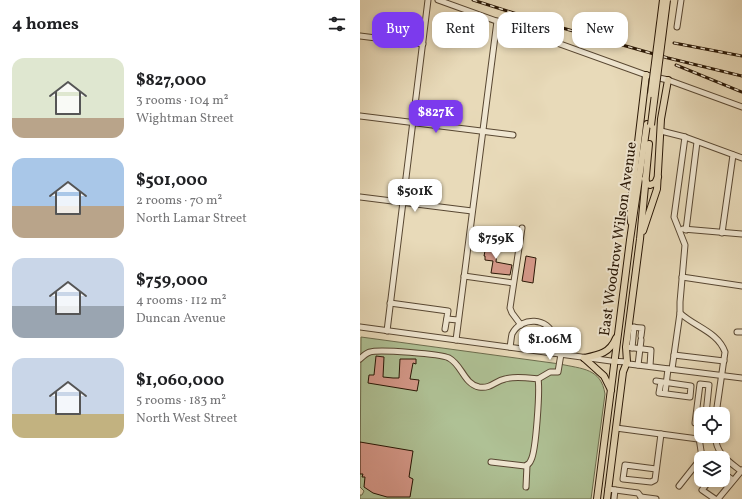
<!DOCTYPE html>
<html lang="en">
<head>
<meta charset="utf-8">
<style>
	body { margin:0; font-family:Vollkorn,serif; background:#f2f2f2; color:#202124; height:100vh; display:flex; flex-direction:column; font-size:15px; white-space:nowrap }
	* { box-sizing:border-box; margin:0 }
	p { font-size:13px; color:#757577 }
	.icon { flex:none; width:22px; height:22px; fill:none; stroke:currentColor; stroke-width:2; stroke-linecap:round; stroke-linejoin:round }
	.map { position:relative; flex:1; overflow:hidden }
	.drawer { display:flex; flex-direction:column; background:#fff; width:360px }
	.drawer>* { flex:none }
	.banner { position:absolute; left:12px; top:12px; width:310px; height:36px; display:flex; gap:8px }
	.fabs { position:absolute; left:334px; top:407px; display:grid; gap:8px }
	.fabs a { display:grid; place-items:center; width:36px; height:36px; border-radius:8px; background:#fff; box-shadow:0 2px 6px #0003; font-size:20px }
	.price { position:absolute; translate:-50% -34px; padding:0 9px; border-radius:8px; background:#fff; color:#222; font-size:13px; line-height:26px; filter:drop-shadow(0 1px 2px #0008) }
	.price::after { content:''; position:absolute; left:50%; top:24px; width:12px; height:9px; margin-left:-6px; background:inherit; clip-path:polygon(0 0,100% 0,50% 100%) }
	.price.active { background:#7c3aed; color:#fff }
	ul { padding:0; list-style:none }
	li { display:flex; align-items:center; gap:12px; height:100px; padding:0 12px }
	li span { display:grid; place-items:center; flex:none; width:112px; height:80px; border-radius:12px; color:#555 }
	li>.icon { margin-inline-start:auto }
	span .icon { width:48px; height:48px; fill:#fffc; stroke-width:1 }
	li b { font-size:17px }
	h2 { display:flex; justify-content:space-between; align-items:center; height:48px; padding:0 12px; font-size:17px }
	.tag { padding:0 14px; border-radius:12px; background:#fff; box-shadow:0 2px 6px #0003; font-size:14px; line-height:36px }
	.tag.active { background:#7c3aed; color:#fff }
	main { display:flex; flex:1; min-height:0 }
	.map>svg:first-child { display:block }
	.green { fill:#afc195; stroke:#6c6c4d }
	.building { fill:#d59889; stroke:#281605 }
	.lines { fill:none; stroke-linecap:round; stroke-linejoin:round }
	.minor-casing { stroke:#584732; stroke-width:7 }
	.major-casing { stroke:#281605; stroke-width:8 }
	.minor { stroke:#f0e7d2; stroke-width:5 }
	.major { stroke:#e8dab9; stroke-width:6 }
	.rail-casing { stroke:#281605; stroke-width:3 }
	.rail { stroke:#f0e7d2; stroke-width:1.5; stroke-dasharray:4.5; stroke-linecap:butt }
	.major-bridge-casing { stroke:#281605; stroke-width:8; stroke-linecap:butt }
	.major-bridge { stroke:#e8dab9; stroke-width:6 }
	.labels { text-anchor:middle; dominant-baseline:central; stroke-width:4; stroke-linejoin:round; paint-order:stroke }
	.street-label { font-size:15px; fill:#281605; stroke:#f0e7d2 }
</style>
</head>
<body>
<main>
<section class="drawer">
<h2>4 homes<svg class="icon" aria-label="filters" viewBox="0 0 24 24"><path d="M4 7h16M4 17h16"/><circle cx="9" cy="7" r="2"/><circle cx="15" cy="17" r="2"/></svg></h2>
<ul>
<li><span style="background:linear-gradient(#dfe7d0 75%,#b9a48a 0)"><svg class="icon" aria-label="home" viewBox="0 0 24 24"><path d="M3 11l9-7 9 7M6 9v11h12V9"/></svg></span><div><b>$827,000</b><p>3 rooms · 104 m²</p><p>Wightman Street</p></div></li>
<li><span style="background:linear-gradient(#a9c7e8 60%,#b9a48a 0)"><svg class="icon" aria-label="home" viewBox="0 0 24 24"><path d="M3 11l9-7 9 7M6 9v11h12V9"/></svg></span><div><b>$501,000</b><p>2 rooms · 70 m²</p><p>North Lamar Street</p></div></li>
<li><span style="background:linear-gradient(#c9d6e8 60%,#9aa5b1 0)"><svg class="icon" aria-label="home" viewBox="0 0 24 24"><path d="M3 11l9-7 9 7M6 9v11h12V9"/></svg></span><div><b>$759,000</b><p>4 rooms · 112 m²</p><p>Duncan Avenue</p></div></li>
<li><span style="background:linear-gradient(#c9d6e8 70%,#c2b280 0)"><svg class="icon" aria-label="home" viewBox="0 0 24 24"><path d="M3 11l9-7 9 7M6 9v11h12V9"/></svg></span><div><b>$1,060,000</b><p>5 rooms · 183 m²</p><p>North West Street</p></div></li>
</ul>
</section>
<div class="map">
<svg width="382" height="499" viewBox="0 0 382 499">
	<rect width="100%" height="100%" fill="#e8dab9"/>
	<filter id="stains"><feTurbulence type="fractalNoise" baseFrequency=".005" numOctaves="4"/><feColorMatrix values="0 0 0 0 .2 0 0 0 0 .09 0 0 0 0 .02 0 0 0 .5 -.17"/></filter>
	<radialGradient id="worn" r=".72"><stop offset=".6" stop-color="#630" stop-opacity="0"/><stop offset="1" stop-color="#630" stop-opacity=".3"/></radialGradient>
	<path class="green" d="M 1,337 L 200,364 C 222,369 241,368 245,394 L 231,499 L 0,499 L 0,495 L 2,495 L 4,491 L 0,487 Z"/>
	<g class="building">
		<path d="M 141,229 L 155,232 L 154,243 L 135,241 L 136,230 L 141,230 Z"/>
		<path d="M 127,241 L 138,242 L 136,262 L 152,265 L 150,275 L 131,273 L 133,261 L 125,260 L 125,256 L 124,256 Z"/>
		<path d="M 166,256 L 176,258 L 173,283 L 162,281 Z"/>
		<path d="M 16,356 L 24,357 L 23,377 L 33,378 L 39,378 L 40,359 L 56,359 L 56,364 L 53,363 L 50,379 L 59,380 L 57,391 L 8,383 L 9,375 L 14,375 Z"/>
		<path d="M 0,442 L 53,451 L 49,477 L 53,479 L 50,497 L 27,497 L 13,493 L 4,487 L 5,477 L 2,477 L 3,474 L 0,474 Z"/>
	</g>
	<g class="lines">
		<g class="minor-casing">
			<g id="minor">
				<path d="M 78,0 L 286,75 L 308,80 L 382,107"/>
				<path d="M 317,27 L 321,0"/>
				<path d="M 0,36 L 63,44"/>
				<path d="M 0,116 L 153,135"/>
				<path d="M 301,131 L 325,137 L 382,158"/>
				<path d="M 325,137 L 314,217 L 325,245 L 320,302 L 320,313 C 335,327 358,332 365,352 L 356,414"/>
				<path d="M 0,197 L 112,211"/>
				<path d="M 323,229 L 382,234"/>
				<path d="M 326,230 L 337,142"/>
				<path d="M 362,233 L 373,155"/>
				<path d="M 104,276 L 153,283"/>
				<path d="M 322,277 L 382,286"/>
				<path d="M 30,303 L 88,311 L 85,329"/>
				<path d="M 87,319 L 98,320"/>
				<path d="M 161,325 L 152,313 L 150,308 L 162,228"/>
				<path d="M 0,327 L 251,361 L 267,362 L 269,364 L 382,378"/>
				<path d="M 269,327 L 282,328 L 281,336"/>
				<path d="M 27,331 L 68,0"/>
				<path d="M 377,332 L 382,332"/>
				<path d="M 96,340 L 137,21"/>
				<path d="M 150,347 C 151,342 151,338 152,334 C 161,316 189,317 194,337 C 196,342 194,348 193,353"/>
				<path d="M 266,347 L 291,350 L 290,366"/>
				<path d="M 272,348 L 274,327"/>
				<path d="M 314,355 L 364,361"/>
				<path d="M 0,359 C 3,356 6,353 10,352 C 19,349 81,354 89,358 C 102,365 104,384 119,387 C 131,389 135,381 145,379 C 155,376 168,378 178,379 C 180,390 176,451 171,460 C 170,463 168,465 165,466 L 131,462"/>
				<path d="M 278,365 L 281,340"/>
				<path d="M 312,369 L 320,313"/>
				<path d="M 178,379 L 190,372 L 198,372 L 201,354"/>
				<path d="M 296,381 L 331,386 L 330,397 L 299,393 L 301,382"/>
				<path d="M 305,393 L 308,369"/>
				<path d="M 341,424 L 335,423 L 340,384 L 349,385 L 346,414"/>
				<path d="M 256,428 L 338,439 L 344,436"/>
				<path d="M 355,436 C 357,455 367,460 381,471"/>
				<path d="M 296,469 L 265,465 L 263,479 L 291,482 L 295,480 L 301,434"/>
				<path d="M 363,473 L 373,480"/>
				<path d="M 350,480 L 342,490 L 355,499"/>
				<path d="M 319,486 L 342,457 L 339,438"/>
				<path d="M 166,487 L 167,465"/>
				<path d="M 248,489 L 278,493 L 281,497"/>
				<path d="M 281,498 L 281,497 L 296,499"/>
				<path d="M 254,499 L 255,490"/>
				<path d="M 358,499 L 382,470"/>
			</g>
		</g>
		<g class="major-casing">
			<g id="major">
				<path d="M 285,179 L 287,184 L 290,185 L 295,183 L 298,177"/>
				<path d="M 271,222 L 271,201 L 286,75"/>
				<path d="M 283,231 L 297,189 L 301,119 L 308,80"/>
				<path d="M 224,358 C 239,355 250,353 256,338"/>
				<path d="M 224,358 L 244,376 L 251,390"/>
				<path d="M 237,499 L 270,240 L 287,124"/>
				<path d="M 247,499 L 263,372 L 267,362 L 266,347 L 280,239 L 289,144"/>
			</g>
		</g>
		<use href="#minor" class="minor"/>
		<use href="#major" class="major"/>
		<g class="rail-casing">
			<g id="rail">
				<path d="M 113,0 L 185,23 L 308,58 L 382,76"/>
				<path d="M 314,43 L 382,56"/>
				<path d="M 316,65 L 382,92"/>
			</g>
		</g>
		<use href="#rail" class="rail"/>
		<g class="major-bridge-casing">
			<g id="major-bridge">
				<path d="M 291,94 L 303,0"/>
				<path d="M 291,125 L 307,0"/>
			</g>
		</g>
		<use href="#major-bridge" class="major-bridge"/>
	</g>
	<g class="labels">
		<g class="street-label">
			<text transform="translate(259 239) rotate(-82)">East Woodrow Wilson Avenue</text>
		</g>
	</g>
	<rect width="100%" height="100%" filter="url(#stains)"/>
	<rect width="100%" height="100%" fill="url(#worn)"/>
</svg>
<div class="fabs">
<a><svg class="icon" aria-label="locate" viewBox="0 0 24 24"><circle cx="12" cy="12" r="6"/><path d="M12 2v4M12 18v4M2 12h4M18 12h4"/></svg></a>
<a><svg class="icon" aria-label="layers" viewBox="0 0 24 24"><path d="M12 4l9 5-9 5-9-5zM3 14l9 5 9-5"/></svg></a>
</div>
<b class="price active" style="left:76px;top:134px">$827K</b>
<b class="price" style="left:55px;top:213px">$501K</b>
<b class="price" style="left:136px;top:260px">$759K</b>
<b class="price" style="left:190px;top:361px">$1.06M</b>
<div class="banner">
<a class="tag active">Buy</a>
<a class="tag">Rent</a>
<a class="tag">Filters</a>
<a class="tag">New</a>
</div>
</div>
</main>
</body>
</html>
